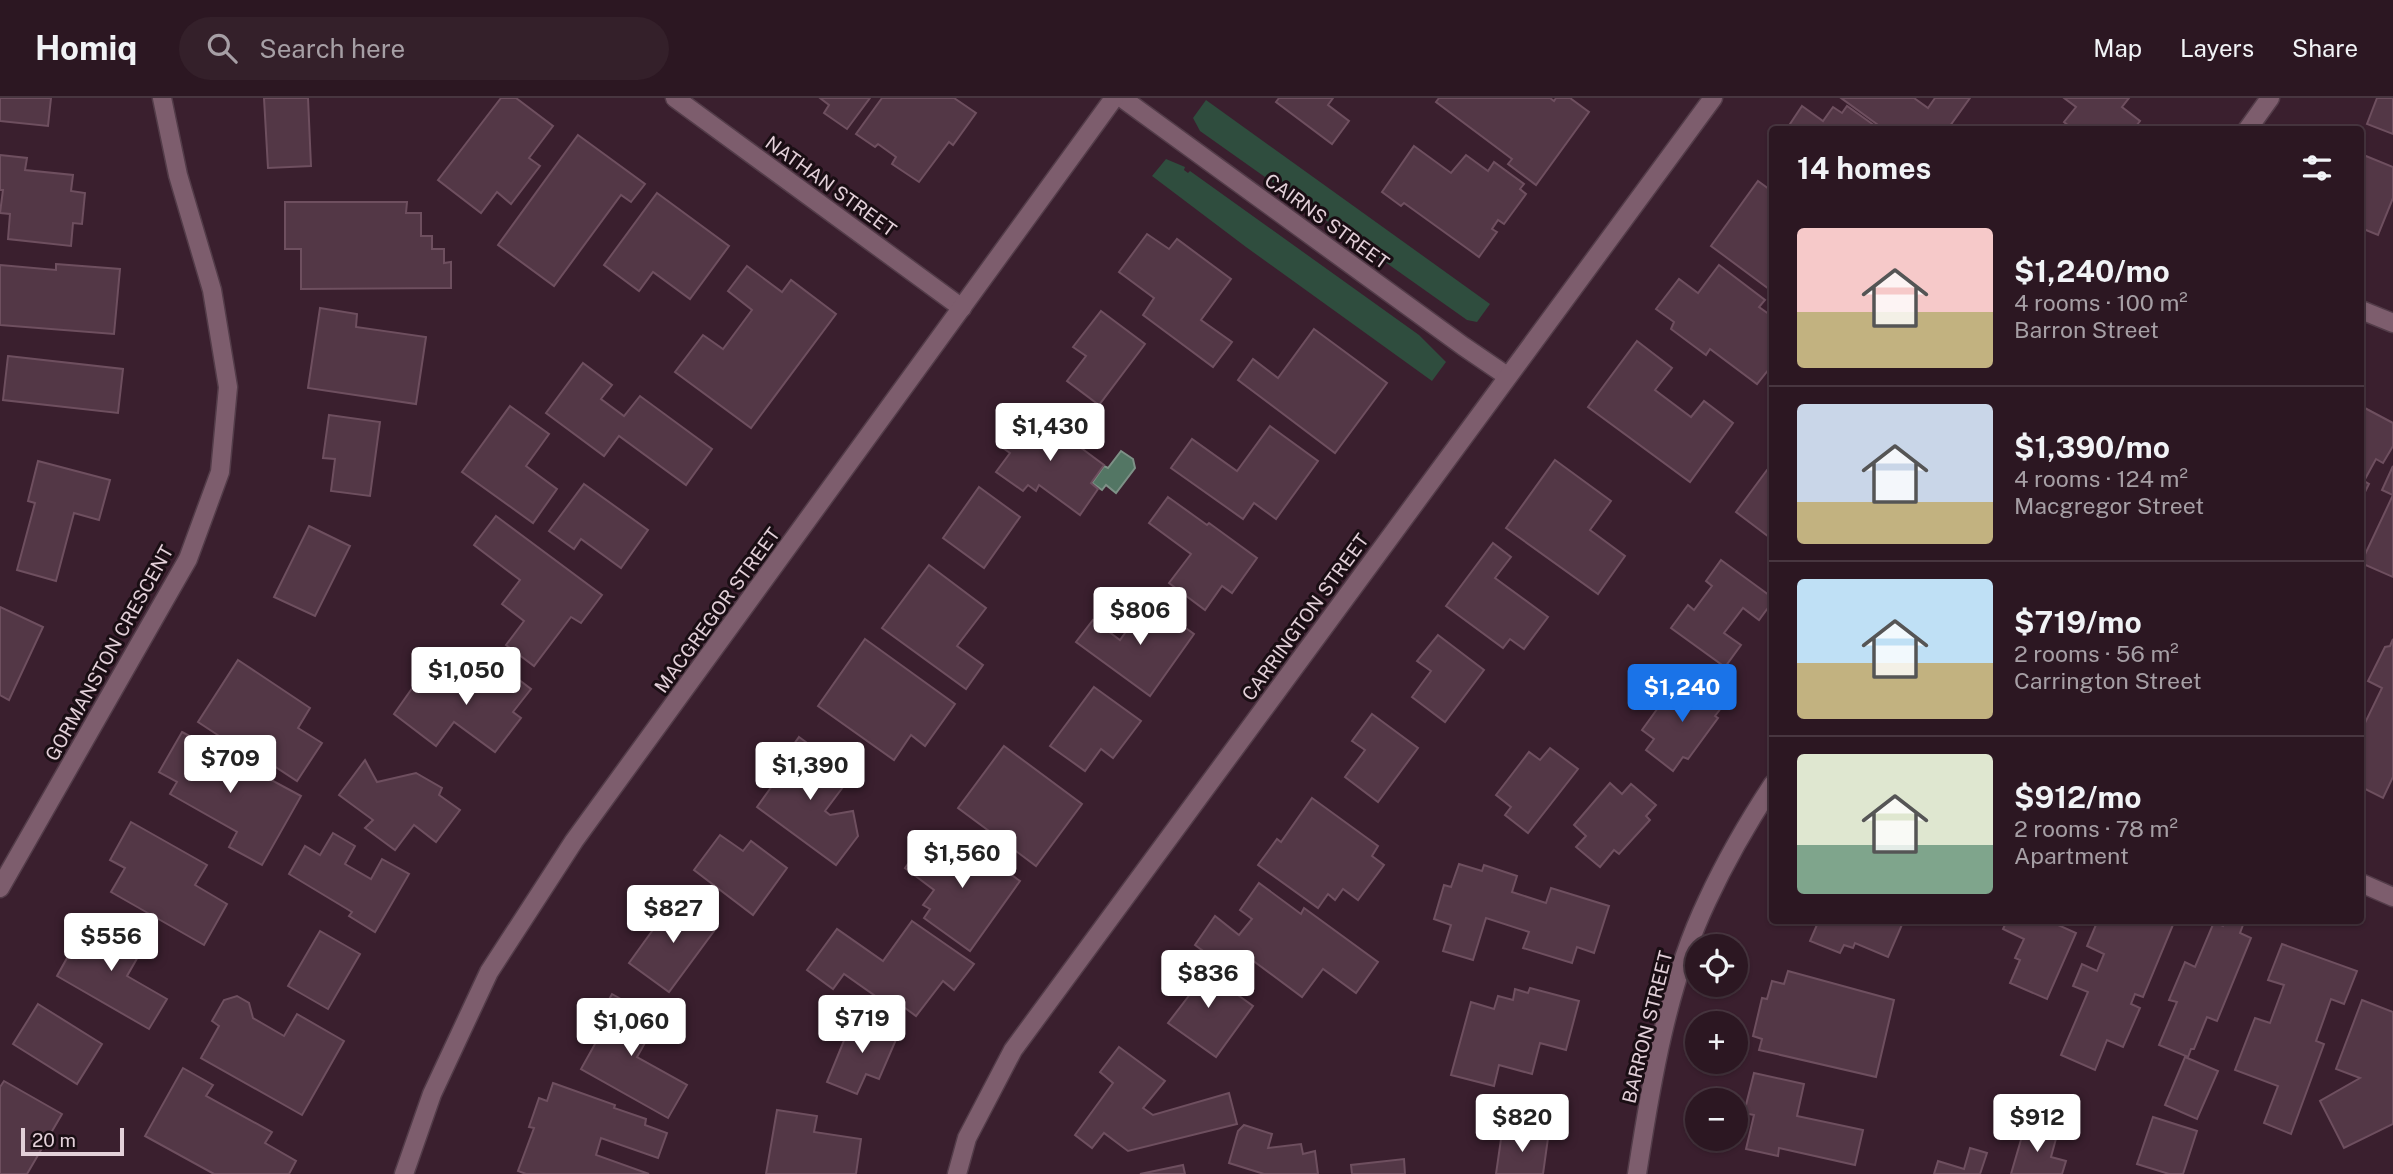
<!DOCTYPE html>
<html lang="en">
<head>
<meta charset="utf-8">
<style>
	body { margin:0; font-family:"Public Sans",sans-serif; background:#34202a; color:#f1f3f6; height:100vh; display:flex; flex-direction:column; font-size:26px; white-space:nowrap }
	* { box-sizing:border-box; margin:0 }
	p { font-size:23px; color:#a69fa5 }
	.icon { flex:none; width:38px; height:38px; fill:none; stroke:currentColor; stroke-width:2; stroke-linecap:round; stroke-linejoin:round }
	.map { position:relative; flex:1; overflow:hidden }
	.drawer { position:absolute; left:1769px; top:28px; width:595px; height:798px; display:flex; flex-direction:column; background:#2c1722; border-radius:7px; box-shadow:0 2px 5px #0004,0 0 0 2px #483640 }
	.drawer>* { flex:none }
	.tools { position:absolute; left:1685px; top:836px; display:grid; gap:14px }
	.tools a { display:grid; place-items:center; width:63px; height:63px; border-radius:50%; background:#2c1722; box-shadow:0 2px 5px #0004,0 0 0 2px #483640; font-size:35px }
	.scale { position:absolute; left:21px; bottom:18px; width:103px; box-sizing:border-box; padding-left:7px; border:4px solid #e3d0d9; border-top:0; font-size:19px; line-height:24px; white-space:nowrap; color:#e3d0d9; -webkit-text-stroke:5px #1a0e14; paint-order:stroke }
	.price { position:absolute; translate:-50% -60px; padding:0 16px; border-radius:7px; background:#fff; color:#222; font-size:23px; line-height:46px; filter:drop-shadow(0 2px 4px #0008) }
	.price::after { content:''; position:absolute; left:50%; top:42px; width:21px; height:16px; margin-left:-10px; background:inherit; clip-path:polygon(0 0,100% 0,50% 100%) }
	.price.selected { background:#1a73e8; color:#fff }
	ul { padding:0; list-style:none }
	li { display:flex; align-items:center; gap:21px; height:175px; padding:0 28px }
	li+li { border-top:2px solid #483640 }
	li span { display:grid; place-items:center; flex:none; width:196px; height:140px; border-radius:7px; color:#555 }
	li>.icon { margin-inline-start:auto }
	span .icon { width:84px; height:84px; fill:#fffc; stroke-width:1 }
	li b { font-size:30px }
	h2 { display:flex; justify-content:space-between; align-items:center; height:84px; padding:0 28px; font-size:30px }
	header { display:flex; align-items:center; gap:42px; box-sizing:border-box; height:98px; padding:0 35px; background:#2c1722; border-bottom:2px solid #483640 }
	header strong { font-size:33px }
	nav { display:flex; gap:38px; margin-inline-start:auto; font-size:24px }
	.search { width:490px; height:63px; background:#34202a; display:flex; align-items:center; gap:18px; box-sizing:border-box; padding:0 24px; border-radius:38px; color:#a69fa5; font-size:26px }
	.map>svg:first-child { display:block }
	.green { fill:#2f4d3e }
	.water { fill:#537664; stroke:#7e9187; stroke-width:2 }
	.building { fill:#533746; stroke:#6e4f5f; stroke-width:2 }
	.lines { fill:none; stroke-linecap:round; stroke-linejoin:round }
	.minor-casing { stroke:#533c49; stroke-width:21 }
	.tertiary-casing { stroke:#533c49; stroke-width:21 }
	.minor { stroke:#7d5d6d; stroke-width:18 }
	.tertiary { stroke:#7d5d6d; stroke-width:18 }
	.labels { text-anchor:middle; dominant-baseline:central; stroke-width:6; stroke-linejoin:round; paint-order:stroke }
	.street-label { font-size:19px; fill:#e3d0d9; stroke:#1a0e14 }
</style>
</head>
<body>
<header>
<strong>Homiq</strong>
<div class="search"><svg class="icon" aria-label="search" viewBox="0 0 24 24"><circle cx="10" cy="10" r="6"/><path d="M15 15l6 6"/></svg>Search here</div>
<nav><a>Map</a><a>Layers</a><a>Share</a></nav>
</header>
<div class="map">
<svg width="2393" height="1076" viewBox="0 0 2393 1076">
	<rect width="100%" height="100%" fill="#3a1f2e"/>
	<g class="green">
		<path d="M 1206,2 L 1490,206 L 1477,224 L 1467,222 L 1200,33 L 1193,20 Z"/>
		<path d="M 1166,61 L 1185,69 L 1184,72 L 1188,75 L 1190,73 L 1419,237 L 1446,264 L 1432,283 L 1246,149 L 1152,78 Z"/>
	</g>
	<path class="water" d="M 1121,353 L 1133,361 L 1135,370 L 1116,395 L 1106,387 L 1102,392 L 1092,385 L 1104,368 L 1108,370 Z"/>
	<g class="building">
		<path d="M 0,0 L 51,0 L 48,28 L 0,23 Z"/>
		<path d="M 264,0 L 308,0 L 311,68 L 268,70 Z"/>
		<path d="M 501,0 L 516,0 L 553,28 L 529,60 L 540,68 L 511,106 L 497,94 L 481,115 L 438,82 Z"/>
		<path d="M 820,0 L 870,0 L 847,31 L 824,15 L 829,7 Z"/>
		<path d="M 882,0 L 954,0 L 976,15 L 953,47 L 949,44 L 919,84 L 892,66 L 896,59 L 878,46 L 875,49 L 856,36 Z"/>
		<path d="M 1279,0 L 1333,0 L 1328,7 L 1349,23 L 1332,46 L 1276,4 Z"/>
		<path d="M 1439,0 L 1550,0 L 1554,3 L 1556,0 L 1570,0 L 1589,14 L 1536,87 L 1508,66 L 1512,61 L 1436,4 Z"/>
		<path d="M 1841,0 L 1914,0 L 1928,10 L 1935,0 L 1970,0 L 1947,32 L 1885,32 Z"/>
		<path d="M 2064,0 L 2129,0 L 2122,9 L 2140,23 L 2133,32 L 2074,32 L 2064,24 L 2076,9 Z"/>
		<path d="M 2377,0 L 2393,0 L 2393,36 L 2367,26 Z"/>
		<path d="M 1802,8 L 1823,23 L 1833,9 L 1842,15 L 1847,8 L 1878,30 L 1877,32 L 1786,32 Z"/>
		<path d="M 578,37 L 645,86 L 631,104 L 621,97 L 554,188 L 498,147 Z"/>
		<path d="M 1414,48 L 1451,75 L 1466,57 L 1488,73 L 1494,64 L 1524,86 L 1520,91 L 1526,96 L 1504,126 L 1498,122 L 1492,131 L 1497,134 L 1479,159 L 1404,105 L 1401,108 L 1382,94 Z"/>
		<path d="M 2361,56 L 2393,69 L 2393,100 L 2378,137 L 2361,130 Z"/>
		<path d="M 0,57 L 27,60 L 25,72 L 73,77 L 71,93 L 85,95 L 82,126 L 73,125 L 71,148 L 8,141 L 10,116 L 0,115 L 3,92 L 0,92 Z"/>
		<path d="M 1758,83 L 1773,94 L 1773,194 L 1711,148 Z"/>
		<path d="M 657,95 L 729,148 L 690,201 L 653,174 L 639,193 L 604,167 Z"/>
		<path d="M 285,104 L 407,104 L 406,115 L 421,115 L 421,138 L 432,138 L 432,151 L 444,151 L 444,165 L 451,164 L 451,190 L 301,191 L 301,151 L 285,151 Z"/>
		<path d="M 1147,136 L 1169,151 L 1177,141 L 1231,181 L 1201,222 L 1232,244 L 1213,269 L 1143,217 L 1154,200 L 1119,174 Z"/>
		<path d="M 56,166 L 120,171 L 114,236 L 0,227 L 0,167 L 56,172 Z"/>
		<path d="M 1719,167 L 1765,202 L 1759,209 L 1773,219 L 1773,266 L 1757,286 L 1710,251 L 1706,257 L 1671,231 L 1674,224 L 1656,211 L 1679,181 L 1698,195 Z"/>
		<path d="M 747,168 L 782,194 L 791,182 L 836,216 L 751,330 L 675,274 L 703,237 L 723,251 L 752,212 L 728,193 Z"/>
		<path d="M 320,210 L 357,216 L 356,229 L 426,239 L 416,306 L 308,290 Z"/>
		<path d="M 1101,213 L 1145,246 L 1099,307 L 1067,283 L 1086,258 L 1073,249 Z"/>
		<path d="M 1314,231 L 1387,285 L 1335,355 L 1238,282 L 1253,261 L 1278,280 Z"/>
		<path d="M 1637,243 L 1672,270 L 1655,292 L 1691,319 L 1704,303 L 1733,325 L 1690,384 L 1588,309 Z"/>
		<path d="M 8,258 L 123,271 L 118,315 L 3,302 Z"/>
		<path d="M 583,265 L 612,287 L 601,301 L 624,318 L 640,298 L 712,351 L 686,387 L 619,338 L 604,358 L 546,315 Z"/>
		<path d="M 510,308 L 549,336 L 526,368 L 557,391 L 533,425 L 462,374 Z"/>
		<path d="M 2361,308 L 2393,325 L 2393,348 L 2383,365 L 2376,361 L 2364,383 L 2369,386 L 2361,402 Z"/>
		<path d="M 1030,312 L 1104,367 L 1091,385 L 1098,391 L 1080,417 L 1039,387 L 1036,393 L 1028,387 L 1023,393 L 996,374 L 1010,355 L 1003,350 Z"/>
		<path d="M 329,317 L 380,324 L 370,398 L 331,393 L 335,361 L 323,360 Z"/>
		<path d="M 1270,328 L 1318,363 L 1276,421 L 1254,405 L 1243,421 L 1171,370 L 1192,341 L 1237,373 Z"/>
		<path d="M 1555,362 L 1611,403 L 1590,432 L 1625,458 L 1598,496 L 1506,430 Z"/>
		<path d="M 38,363 L 110,382 L 99,422 L 74,415 L 56,483 L 17,472 L 35,405 L 28,403 Z"/>
		<path d="M 2393,368 L 2393,479 L 2361,465 L 2393,397 L 2382,392 Z"/>
		<path d="M 1767,372 L 1773,376 L 1773,442 L 1736,414 Z"/>
		<path d="M 584,386 L 648,432 L 621,470 L 581,441 L 574,451 L 549,433 Z"/>
		<path d="M 979,389 L 1020,419 L 984,470 L 943,440 Z"/>
		<path d="M 1168,399 L 1207,427 L 1209,425 L 1257,460 L 1232,495 L 1222,488 L 1205,512 L 1169,485 L 1191,456 L 1149,425 Z"/>
		<path d="M 496,418 L 602,497 L 581,525 L 571,519 L 534,568 L 506,547 L 524,523 L 502,506 L 520,482 L 474,447 Z"/>
		<path d="M 309,428 L 350,448 L 315,518 L 274,499 Z"/>
		<path d="M 1493,445 L 1511,459 L 1495,480 L 1548,519 L 1524,551 L 1510,541 L 1503,550 L 1446,508 Z"/>
		<path d="M 1721,462 L 1773,500 L 1773,503 L 1759,522 L 1743,510 L 1724,535 L 1741,547 L 1725,569 L 1671,530 L 1688,507 L 1694,512 L 1712,488 L 1706,483 Z"/>
		<path d="M 929,467 L 986,510 L 957,548 L 983,567 L 966,591 L 882,530 Z"/>
		<path d="M 1148,503 L 1194,536 L 1150,598 L 1076,544 L 1093,522 L 1120,542 Z"/>
		<path d="M 0,509 L 43,529 L 9,602 L 0,597 Z"/>
		<path d="M 1438,537 L 1484,572 L 1445,624 L 1412,599 L 1431,573 L 1417,563 Z"/>
		<path d="M 865,541 L 955,606 L 925,648 L 911,637 L 894,662 L 818,608 Z"/>
		<path d="M 2393,541 L 2393,679 L 2383,700 L 2361,689 L 2361,623 L 2365,625 L 2382,590 L 2368,583 L 2385,549 L 2390,548 Z"/>
		<path d="M 238,562 L 310,610 L 298,630 L 322,645 L 297,683 L 242,647 L 239,651 L 198,624 Z"/>
		<path d="M 498,566 L 531,591 L 513,614 L 521,620 L 495,654 L 454,624 L 436,648 L 394,616 L 413,589 L 427,583 L 461,578 L 464,598 Z"/>
		<path d="M 1697,584 L 1725,605 L 1715,618 L 1718,620 L 1688,661 L 1683,659 L 1673,673 L 1646,652 L 1654,641 L 1642,632 L 1676,585 L 1689,595 Z"/>
		<path d="M 1094,589 L 1141,623 L 1113,660 L 1101,651 L 1085,673 L 1050,648 Z"/>
		<path d="M 1372,616 L 1418,650 L 1378,704 L 1345,679 L 1365,652 L 1352,643 Z"/>
		<path d="M 182,634 L 301,698 L 262,767 L 229,749 L 237,734 L 170,696 L 177,684 L 159,674 Z"/>
		<path d="M 799,639 L 843,671 L 834,683 L 843,689 L 825,713 L 830,717 L 853,713 L 858,738 L 836,767 L 757,709 L 777,681 L 772,677 Z"/>
		<path d="M 1004,648 L 1082,706 L 1036,768 L 958,710 Z"/>
		<path d="M 1550,650 L 1578,671 L 1528,735 L 1505,717 L 1511,709 L 1496,697 L 1529,654 L 1540,662 Z"/>
		<path d="M 365,662 L 377,684 L 416,675 L 442,690 L 439,697 L 460,712 L 436,744 L 414,727 L 395,752 L 365,730 L 373,722 L 339,697 Z"/>
		<path d="M 1610,685 L 1622,696 L 1631,686 L 1656,707 L 1646,718 L 1650,722 L 1619,756 L 1614,752 L 1600,769 L 1576,749 L 1586,738 L 1574,727 Z"/>
		<path d="M 1312,700 L 1378,748 L 1372,758 L 1384,767 L 1358,802 L 1343,791 L 1335,802 L 1328,796 L 1318,810 L 1258,767 L 1277,741 L 1281,744 Z"/>
		<path d="M 131,724 L 207,767 L 195,787 L 227,806 L 204,847 L 111,794 L 125,770 L 110,762 Z"/>
		<path d="M 333,735 L 355,748 L 345,766 L 371,781 L 382,761 L 409,776 L 375,834 L 349,818 L 352,814 L 289,776 L 305,748 L 320,757 Z"/>
		<path d="M 720,737 L 743,753 L 751,743 L 787,770 L 753,817 L 694,772 Z"/>
		<path d="M 939,741 L 959,756 L 967,745 L 1020,783 L 970,853 L 924,820 L 930,811 L 923,807 L 934,792 L 905,770 L 922,747 L 931,752 Z"/>
		<path d="M 1459,766 L 1482,773 L 1484,767 L 1517,778 L 1512,794 L 1546,805 L 1551,790 L 1609,808 L 1594,855 L 1577,849 L 1572,865 L 1523,850 L 1529,834 L 1486,820 L 1473,862 L 1443,853 L 1451,827 L 1434,821 L 1444,787 L 1451,789 Z"/>
		<path d="M 1259,785 L 1301,816 L 1304,810 L 1378,864 L 1356,895 L 1323,871 L 1302,899 L 1252,862 L 1239,879 L 1195,847 L 1215,818 L 1239,837 L 1252,821 L 1240,812 Z"/>
		<path d="M 676,800 L 717,829 L 669,894 L 629,865 Z"/>
		<path d="M 90,819 L 143,850 L 127,878 L 167,901 L 149,931 L 57,878 Z"/>
		<path d="M 1819,822 L 1904,822 L 1888,859 L 1855,845 L 1853,850 L 1844,847 L 1840,855 L 1810,843 Z"/>
		<path d="M 2007,822 L 2060,822 L 2058,827 L 2076,835 L 2047,901 L 2010,885 L 2020,862 L 2015,860 L 2024,841 L 2003,831 Z"/>
		<path d="M 2098,822 L 2175,822 L 2143,899 L 2135,896 L 2131,906 L 2140,910 L 2123,949 L 2107,942 L 2095,972 L 2061,957 L 2088,894 L 2073,888 L 2082,866 L 2097,873 L 2104,856 L 2087,848 Z"/>
		<path d="M 2225,822 L 2243,827 L 2240,835 L 2251,840 L 2217,923 L 2207,919 L 2194,951 L 2191,951 L 2188,959 L 2159,947 L 2177,904 L 2169,902 L 2185,864 L 2195,869 L 2214,824 L 2223,828 Z"/>
		<path d="M 912,823 L 974,866 L 954,892 L 943,883 L 916,918 L 905,910 L 901,916 L 844,876 L 833,891 L 807,872 L 837,831 L 883,863 Z"/>
		<path d="M 320,833 L 360,856 L 328,911 L 288,888 Z"/>
		<path d="M 2282,846 L 2357,873 L 2344,906 L 2331,901 L 2316,943 L 2324,946 L 2291,1036 L 2264,1025 L 2278,988 L 2235,972 L 2255,920 L 2270,925 L 2284,887 L 2268,882 Z"/>
		<path d="M 1191,863 L 1253,908 L 1216,959 L 1168,925 L 1191,895 L 1176,884 Z"/>
		<path d="M 1788,873 L 1894,902 L 1876,979 L 1759,952 L 1762,941 L 1753,938 L 1762,900 L 1767,901 L 1772,883 L 1784,886 Z"/>
		<path d="M 1530,890 L 1579,903 L 1566,952 L 1540,945 L 1532,976 L 1499,967 L 1494,988 L 1451,977 L 1471,904 L 1494,911 L 1498,898 L 1513,902 L 1515,891 L 1528,895 Z"/>
		<path d="M 612,896 L 658,922 L 637,959 L 687,987 L 668,1020 L 581,971 L 600,937 L 592,932 Z"/>
		<path d="M 237,898 L 249,905 L 253,920 L 284,938 L 297,916 L 344,943 L 302,1017 L 201,960 L 219,928 L 212,923 L 224,902 Z"/>
		<path d="M 2362,902 L 2393,914 L 2393,1026 L 2344,1050 L 2320,1003 L 2360,980 L 2336,971 Z"/>
		<path d="M 38,906 L 102,946 L 77,986 L 13,946 Z"/>
		<path d="M 854,918 L 898,937 L 879,981 L 866,976 L 857,996 L 827,984 Z"/>
		<path d="M 1119,949 L 1165,983 L 1143,1010 L 1153,1017 L 1229,995 L 1237,1026 L 1128,1053 L 1104,1035 L 1092,1050 L 1075,1037 L 1113,985 L 1100,974 Z"/>
		<path d="M 2185,959 L 2218,973 L 2197,1021 L 2165,1007 Z"/>
		<path d="M 183,970 L 213,987 L 206,998 L 272,1034 L 265,1045 L 296,1063 L 289,1076 L 214,1076 L 145,1038 Z"/>
		<path d="M 1754,975 L 1804,986 L 1797,1018 L 1863,1032 L 1855,1067 L 1779,1050 L 1778,1058 L 1746,1051 L 1754,1017 L 1744,1015 Z"/>
		<path d="M 4,983 L 62,1016 L 27,1076 L 0,1076 L 0,989 Z"/>
		<path d="M 553,985 L 615,1007 L 614,1010 L 646,1021 L 645,1027 L 667,1035 L 658,1060 L 601,1040 L 596,1057 L 649,1076 L 526,1076 L 518,1073 L 534,1030 L 529,1029 L 539,1000 L 547,1003 Z"/>
		<path d="M 777,1012 L 817,1018 L 814,1034 L 861,1041 L 856,1076 L 766,1076 Z"/>
		<path d="M 2153,1019 L 2197,1033 L 2183,1076 L 2169,1076 L 2137,1066 Z"/>
		<path d="M 1244,1027 L 1272,1036 L 1268,1050 L 1301,1046 L 1303,1056 L 1315,1053 L 1318,1076 L 1264,1076 L 1229,1065 L 1238,1033 Z"/>
		<path d="M 2025,1028 L 2057,1037 L 2051,1059 L 2066,1063 L 2062,1076 L 2011,1076 Z"/>
		<path d="M 1502,1034 L 1548,1040 L 1543,1076 L 1496,1076 Z"/>
		<path d="M 1970,1050 L 1987,1055 L 1980,1076 L 1934,1076 L 1938,1063 L 1964,1071 Z"/>
		<path d="M 1404,1061 L 1405,1076 L 1352,1076 L 1351,1067 Z"/>
		<path d="M 1183,1067 L 1185,1076 L 1140,1076 Z"/>
	</g>
	<g class="lines">
		<g class="minor-casing">
			<g id="minor">
				<path d="M 675,0 L 962,210"/>
				<path d="M 1122,0 L 1463,248 L 1507,278"/>
				<path d="M 2247,32 L 2270,0"/>
				<path d="M 2361,212 L 2393,225"/>
				<path d="M 2361,785 L 2393,799"/>
				<path d="M 0,790 L 188,461 L 220,374 L 228,289 L 212,192 L 178,77 L 162,0"/>
				<path d="M 957,1076 L 967,1040 L 1013,952 L 1713,0"/>
				<path d="M 1637,1076 C 1651,985 1667,887 1707,803 C 1726,762 1748,724 1773,686"/>
			</g>
		</g>
		<g class="tertiary-casing">
			<path id="tertiary" d="M 404,1076 L 432,996 L 489,874 L 574,743 L 1114,0"/>
		</g>
		<use href="#minor" class="minor"/>
		<use href="#tertiary" class="tertiary"/>
	</g>
	<g class="labels">
		<g class="street-label">
			<text transform="translate(831 88) rotate(36)">NATHAN STREET</text>
			<text transform="translate(1327 123) rotate(36)">CAIRNS STREET</text>
			<text transform="translate(717 512) rotate(-54)">MACGREGOR STREET</text>
			<text transform="translate(1305 519) rotate(-54)">CARRINGTON STREET</text>
			<text transform="translate(109 555) rotate(-61)">GORMANSTON CRESCENT</text>
			<text transform="translate(1647 929) rotate(-76)">BARRON STREET</text>
		</g>
	</g>
</svg>
<div class="tools">
<a><svg class="icon" aria-label="locate" viewBox="0 0 24 24"><circle cx="12" cy="12" r="6"/><path d="M12 2v4M12 18v4M2 12h4M18 12h4"/></svg></a>
<a>+</a>
<a>−</a>
</div>
<div class="scale">20 m</div>
<b class="price" style="left:1050px;top:365px">$1,430</b>
<b class="price" style="left:1140px;top:549px">$806</b>
<b class="price" style="left:466px;top:609px">$1,050</b>
<b class="price selected" style="left:1682px;top:626px">$1,240</b>
<b class="price" style="left:230px;top:697px">$709</b>
<b class="price" style="left:810px;top:704px">$1,390</b>
<b class="price" style="left:962px;top:792px">$1,560</b>
<b class="price" style="left:673px;top:847px">$827</b>
<b class="price" style="left:111px;top:875px">$556</b>
<b class="price" style="left:1208px;top:912px">$836</b>
<b class="price" style="left:862px;top:957px">$719</b>
<b class="price" style="left:631px;top:960px">$1,060</b>
<b class="price" style="left:1522px;top:1056px">$820</b>
<b class="price" style="left:2037px;top:1056px">$912</b>
<section class="drawer">
<h2>14 homes<svg class="icon" aria-label="filters" viewBox="0 0 24 24"><path d="M4 7h16M4 17h16"/><circle cx="9" cy="7" r="2"/><circle cx="15" cy="17" r="2"/></svg></h2>
<ul>
<li><span style="background:linear-gradient(#f6c9c9 60%,#c2b280 0)"><svg class="icon" aria-label="home" viewBox="0 0 24 24"><path d="M3 11l9-7 9 7M6 9v11h12V9"/></svg></span><div><b>$1,240/mo</b><p>4 rooms · 100 m²</p><p>Barron Street</p></div></li>
<li><span style="background:linear-gradient(#c9d6e8 70%,#c2b280 0)"><svg class="icon" aria-label="home" viewBox="0 0 24 24"><path d="M3 11l9-7 9 7M6 9v11h12V9"/></svg></span><div><b>$1,390/mo</b><p>4 rooms · 124 m²</p><p>Macgregor Street</p></div></li>
<li><span style="background:linear-gradient(#bfe0f5 60%,#c2b280 0)"><svg class="icon" aria-label="home" viewBox="0 0 24 24"><path d="M3 11l9-7 9 7M6 9v11h12V9"/></svg></span><div><b>$719/mo</b><p>2 rooms · 56 m²</p><p>Carrington Street</p></div></li>
<li><span style="background:linear-gradient(#dfe7d0 65%,#7fa58c 0)"><svg class="icon" aria-label="home" viewBox="0 0 24 24"><path d="M3 11l9-7 9 7M6 9v11h12V9"/></svg></span><div><b>$912/mo</b><p>2 rooms · 78 m²</p><p>Apartment</p></div></li>
</ul>
</section>
</div>
</body>
</html>
